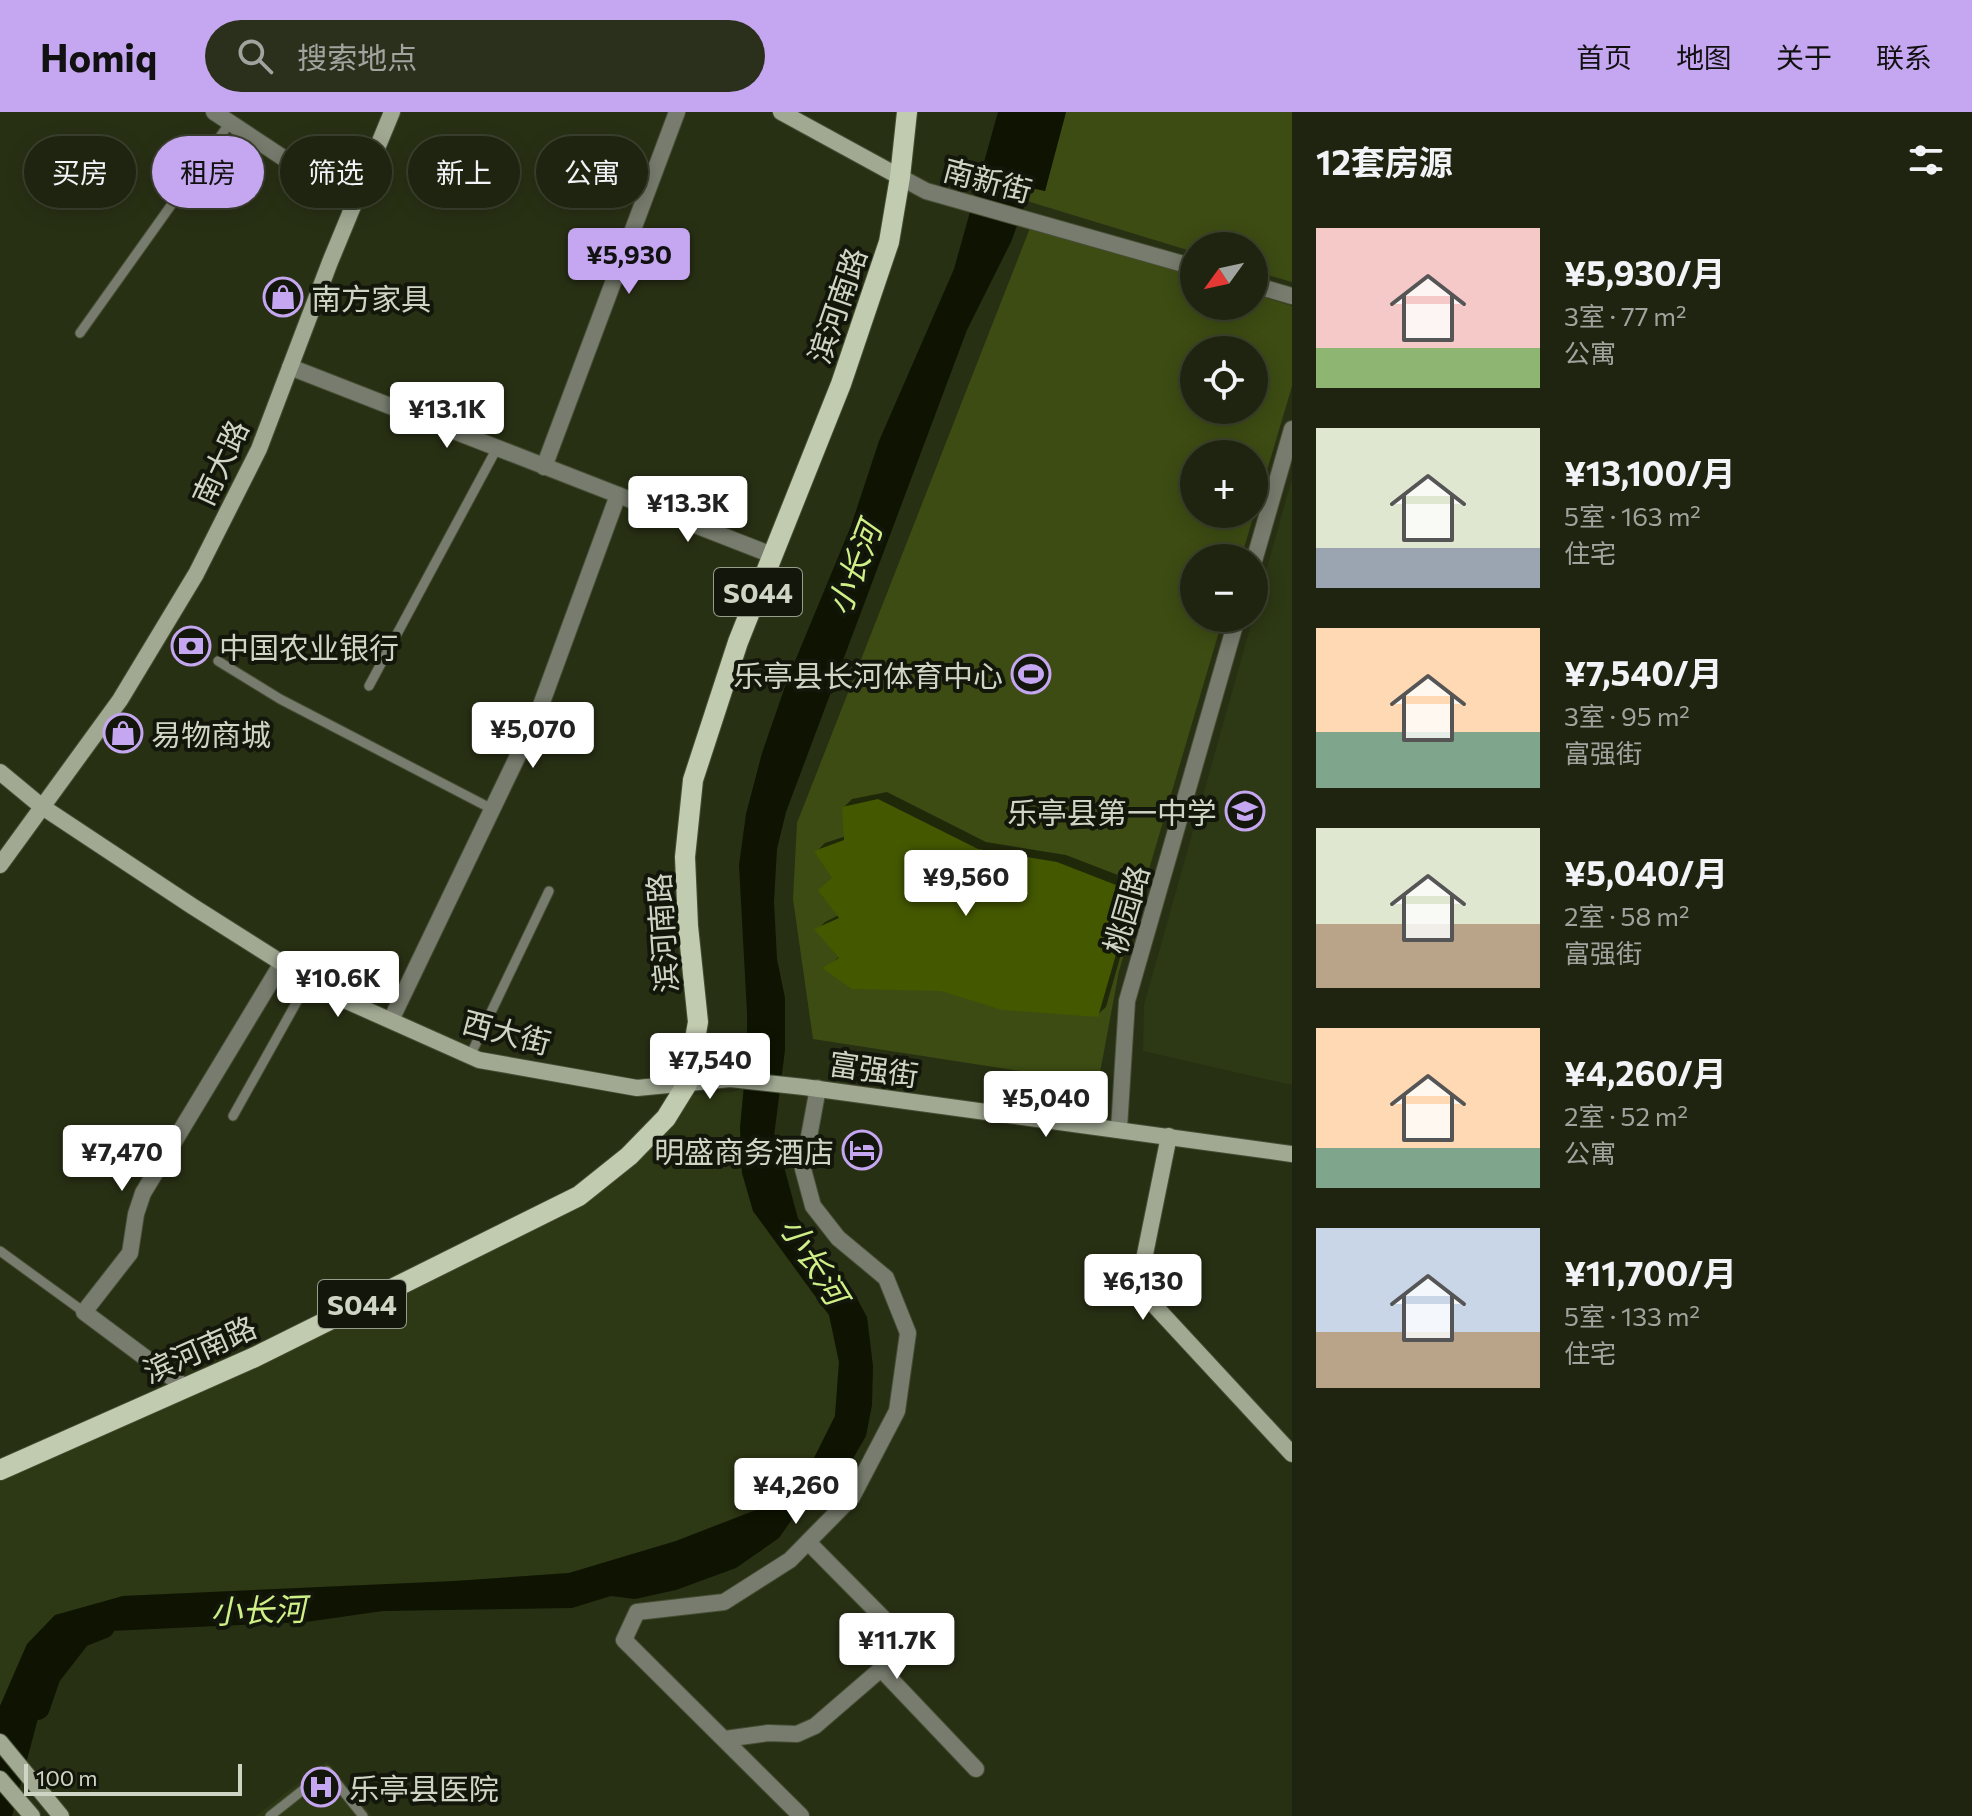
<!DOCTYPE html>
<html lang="zh">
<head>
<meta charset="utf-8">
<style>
	body { margin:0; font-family:Commissioner,"Noto Sans SC",sans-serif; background:#2b301d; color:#f1f3f6; height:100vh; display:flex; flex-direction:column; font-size:30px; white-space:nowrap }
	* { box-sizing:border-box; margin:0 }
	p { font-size:26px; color:#a1a49e }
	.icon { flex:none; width:44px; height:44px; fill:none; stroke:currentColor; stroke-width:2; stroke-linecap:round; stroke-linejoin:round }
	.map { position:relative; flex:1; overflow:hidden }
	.panel { display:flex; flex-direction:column; background:#1e240f; width:680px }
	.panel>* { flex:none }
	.top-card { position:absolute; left:24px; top:24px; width:760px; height:72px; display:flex; gap:16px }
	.needle { width:52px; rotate:237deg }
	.tools { position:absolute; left:1180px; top:120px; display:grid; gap:16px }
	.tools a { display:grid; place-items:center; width:88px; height:88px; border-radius:50%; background:#1e240f; box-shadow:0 4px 20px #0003,0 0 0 2px #3c412f; font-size:40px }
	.scale { position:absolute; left:24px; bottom:20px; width:218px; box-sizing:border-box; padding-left:8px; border:4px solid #cfd5c4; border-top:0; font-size:22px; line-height:28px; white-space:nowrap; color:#cfd5c4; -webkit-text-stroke:6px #13170b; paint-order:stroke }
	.price { position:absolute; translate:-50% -68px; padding:0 18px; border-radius:8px; background:#fff; color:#222; font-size:26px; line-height:52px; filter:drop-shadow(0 2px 4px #0008) }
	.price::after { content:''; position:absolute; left:50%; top:48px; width:24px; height:18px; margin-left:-12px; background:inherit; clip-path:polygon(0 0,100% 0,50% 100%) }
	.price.active { background:#c5a6f0; color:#111 }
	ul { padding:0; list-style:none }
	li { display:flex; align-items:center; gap:24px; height:200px; padding:0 24px }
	li span { display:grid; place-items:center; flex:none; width:224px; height:160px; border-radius:0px; color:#555 }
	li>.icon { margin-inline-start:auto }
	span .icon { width:96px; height:96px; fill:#fffc; stroke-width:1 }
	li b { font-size:34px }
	h2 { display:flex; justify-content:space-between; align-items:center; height:96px; padding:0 24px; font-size:34px }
	.tag { padding:0 28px; border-radius:36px; background:#1e240f; box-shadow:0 4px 20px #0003,0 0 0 2px #3c412f; font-size:28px; line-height:72px }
	.tag.active { background:#c5a6f0; color:#111 }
	header { display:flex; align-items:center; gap:48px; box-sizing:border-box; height:112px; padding:0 40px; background:#c5a6f0; color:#111 }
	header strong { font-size:38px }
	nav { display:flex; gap:44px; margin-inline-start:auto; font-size:28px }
	.search { width:560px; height:72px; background:#2b301d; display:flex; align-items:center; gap:20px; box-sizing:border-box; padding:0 28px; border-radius:44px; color:#a1a49e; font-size:30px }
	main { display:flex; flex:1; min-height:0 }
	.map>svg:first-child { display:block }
	.built { fill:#2d3814 }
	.green { fill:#3d4c13; fill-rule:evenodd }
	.water { fill:#0e1401 }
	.shadow { fill:#0007 }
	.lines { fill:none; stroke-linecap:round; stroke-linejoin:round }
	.river { stroke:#0e1401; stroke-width:26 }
	.building { fill:#445800 }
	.lane-casing { stroke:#464e34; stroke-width:11 }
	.street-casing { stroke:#464e34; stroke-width:18 }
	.secondary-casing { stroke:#464e34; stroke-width:18 }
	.primary-casing { stroke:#464e34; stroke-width:22 }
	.lane { stroke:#777c6e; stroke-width:9 }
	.street { stroke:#777c6e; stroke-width:16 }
	.secondary { stroke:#a1a993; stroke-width:16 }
	.primary { stroke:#c1cbaf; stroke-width:20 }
	.labels { text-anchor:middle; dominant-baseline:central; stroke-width:8; stroke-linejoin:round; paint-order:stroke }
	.shield { fill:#13170b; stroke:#979c8c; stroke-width:2 }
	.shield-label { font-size:28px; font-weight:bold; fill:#cfd5c4 }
	.street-label { font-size:30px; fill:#cfd5c4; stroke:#13170b }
	.poi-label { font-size:30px; fill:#cfd5c4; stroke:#13170b; text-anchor:start }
	.water-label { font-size:32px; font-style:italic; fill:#cfef87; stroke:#13170b }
</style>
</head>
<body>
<header>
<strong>Homiq</strong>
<div class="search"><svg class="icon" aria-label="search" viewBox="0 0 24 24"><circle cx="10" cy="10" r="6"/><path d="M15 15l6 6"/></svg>搜索地点</div>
<nav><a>首页</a><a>地图</a><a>关于</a><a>联系</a></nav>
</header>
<main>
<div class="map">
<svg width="1292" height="1704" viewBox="0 0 1292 1704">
	<rect width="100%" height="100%" fill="#283014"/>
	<g class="built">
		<path d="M 1292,367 L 1292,973 L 1143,939 L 1144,893 Z"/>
		<path d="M 744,975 L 740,1016 L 742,1060 L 753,1099 L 829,1203 L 839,1250 L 835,1304 L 813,1348 L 764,1394 L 676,1429 L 569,1461 L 455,1469 L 122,1484 L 27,1532 L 0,1594 L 0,1367 L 585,1092 L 692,983 L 733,980 Z"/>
		<path d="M 327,1649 L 372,1704 L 256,1704 Z"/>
	</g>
	<g class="green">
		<path d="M 1066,0 L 1292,0 L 1292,170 L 1254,159 L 1254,134 L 1194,134 L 1194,140 L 1027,89 L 1031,75 L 1045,79 Z"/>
		<path d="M 1030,116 L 1194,164 L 1194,194 L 1254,194 L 1254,182 L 1292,194 L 1292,274 L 1241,446 L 1194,446 L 1194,506 L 1223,506 L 1119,859 L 1098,971 L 813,927 L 793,787 L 797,711 ZM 1194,238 L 1254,238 L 1254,298 L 1194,298 ZM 1194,342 L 1254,342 L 1254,402 L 1194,402 Z"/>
	</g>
	<path class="water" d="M 998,0 L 1066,0 L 1045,79 L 1031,76 L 1011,130 L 967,218 L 786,700 L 777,737 L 774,790 L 777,847 L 785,886 L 785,938 L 773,1032 L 773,1071 L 783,1099 L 799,1125 L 854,1181 L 867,1205 L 873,1254 L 872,1293 L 866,1324 L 832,1383 L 799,1397 L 779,1426 L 736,1456 L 676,1478 L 635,1487 L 611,1484 L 572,1496 L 383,1499 L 306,1510 L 110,1519 C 81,1526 71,1530 52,1554 L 12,1704 L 0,1704 L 0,1594 L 27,1532 L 55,1503 L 123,1484 L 455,1469 L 569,1461 L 676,1429 L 764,1395 L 813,1348 L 835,1304 L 839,1250 L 829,1203 L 753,1099 L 742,1061 L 740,1016 L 747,941 L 747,901 L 739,753 L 746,702 L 762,641 L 788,566 L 851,414 L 879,329 L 954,157 Z"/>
	<path class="shadow" d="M 887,680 L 986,730 L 1066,743 L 1141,772 L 1106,895 L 1097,903 L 826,856 L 840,844 L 817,818 L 825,810 L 839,803 L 834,765 L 817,739 L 825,731 L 846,724 L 844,695 L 852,687 Z"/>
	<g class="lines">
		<g class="river">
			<path d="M 764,1030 L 786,1112 L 798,1128"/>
			<path d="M 37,1595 L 48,1563 L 79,1523 L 102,1514"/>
		</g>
	</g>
	<path class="building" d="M 878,687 L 978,737 L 1057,750 L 1134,780 L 1098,905 L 1002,898 L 941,879 L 852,877 L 822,856 L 839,846 L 814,817 L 839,806 L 818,778 L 832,766 L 814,739 L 844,728 L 842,695 Z"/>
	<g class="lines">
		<g class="lane-casing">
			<g id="lane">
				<path d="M 80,221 L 229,12"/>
				<path d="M 218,549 L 280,587 L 492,697"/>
				<path d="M 369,574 L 497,336"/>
				<path d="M 470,944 L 549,779"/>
				<path d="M 233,1004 L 309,868"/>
				<path d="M 0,1139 L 84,1200"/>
				<path d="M 270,1704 L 327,1659 L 363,1704"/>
			</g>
		</g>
		<g class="street-casing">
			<g id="street">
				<path d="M 214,0 L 294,53 L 357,84"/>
				<path d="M 900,65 L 926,79 L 1194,155"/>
				<path d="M 1254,173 L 1292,184"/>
				<path d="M 290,255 L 772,443"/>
				<path d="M 544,355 L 677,0"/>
				<path d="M 1254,449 L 1292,317"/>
				<path d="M 391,908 L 537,604 L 618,383"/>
				<path d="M 1119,1016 L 1127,889 L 1237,506"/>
				<path d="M 186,1276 L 84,1200 L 130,1141 L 136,1102 L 143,1081 L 282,851"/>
				<path d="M 881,1557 L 976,1657"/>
				<path d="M 725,1627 L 768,1621 L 797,1622 L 815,1614 L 881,1557 L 893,1539 L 893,1516 L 808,1430"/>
				<path d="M 801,1704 L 624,1528 L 637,1500 L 724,1490 L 790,1448 L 852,1385 L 897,1299 L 908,1221 L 886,1166 L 838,1126 L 813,1094 L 803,1057 L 818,976"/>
			</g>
		</g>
		<g class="secondary-casing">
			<g id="secondary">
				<path d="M 781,0 L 900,65"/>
				<path d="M 0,660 L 41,694 L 192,794 L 331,882 L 479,948 L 637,976 L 730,967 L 804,975 L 1292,1042"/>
				<path d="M 0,753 L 120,588 L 196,462 L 259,337 L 330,150 L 392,0"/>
				<path d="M 1169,1024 L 1142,1157 L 1145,1175 L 1153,1192 L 1292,1342"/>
				<path d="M 0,1630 L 61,1704"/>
				<path d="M 0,1667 L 32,1704"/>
			</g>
		</g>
		<g class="primary-casing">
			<path id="primary" d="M 0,1358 L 255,1245 L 579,1084 L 629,1044 L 666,1006 L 687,972 L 698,910 L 688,814 L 685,745 L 693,668 L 738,530 L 841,272 L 889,130 L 900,65 L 907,0"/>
		</g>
		<use href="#lane" class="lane"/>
		<use href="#street" class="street"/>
		<use href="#secondary" class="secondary"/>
		<use href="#primary" class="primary"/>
	</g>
	<defs>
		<g id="shop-ring" transform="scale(2)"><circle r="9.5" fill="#13170b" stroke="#c5a6f0" stroke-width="1.5"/><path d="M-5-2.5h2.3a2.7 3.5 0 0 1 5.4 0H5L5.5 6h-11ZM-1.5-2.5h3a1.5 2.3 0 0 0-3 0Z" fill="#c5a6f0"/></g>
		<g id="bank-ring" transform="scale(2)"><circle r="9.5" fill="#13170b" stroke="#c5a6f0" stroke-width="1.5"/><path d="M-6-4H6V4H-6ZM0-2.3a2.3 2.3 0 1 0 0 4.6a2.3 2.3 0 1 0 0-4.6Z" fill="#c5a6f0"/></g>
		<g id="stadium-ring" transform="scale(2)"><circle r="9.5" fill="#13170b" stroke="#c5a6f0" stroke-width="1.5"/><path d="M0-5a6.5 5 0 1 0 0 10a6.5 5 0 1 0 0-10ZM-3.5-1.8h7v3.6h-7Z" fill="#c5a6f0"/></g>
		<g id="school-ring" transform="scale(2)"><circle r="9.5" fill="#13170b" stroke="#c5a6f0" stroke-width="1.5"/><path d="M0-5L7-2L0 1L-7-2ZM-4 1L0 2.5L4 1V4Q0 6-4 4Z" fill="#c5a6f0"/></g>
		<g id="hotel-ring" transform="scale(2)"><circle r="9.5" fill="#13170b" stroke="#c5a6f0" stroke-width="1.5"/><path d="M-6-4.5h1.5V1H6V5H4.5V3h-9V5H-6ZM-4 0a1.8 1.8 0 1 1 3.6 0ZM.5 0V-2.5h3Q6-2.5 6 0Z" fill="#c5a6f0"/></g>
		<g id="hospital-ring" transform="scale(2)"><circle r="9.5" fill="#13170b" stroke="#c5a6f0" stroke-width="1.5"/><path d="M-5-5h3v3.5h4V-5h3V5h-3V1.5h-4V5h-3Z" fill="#c5a6f0"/></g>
	</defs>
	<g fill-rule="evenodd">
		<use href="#shop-ring" x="283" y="185"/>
		<use href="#bank-ring" x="191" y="534"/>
		<use href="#stadium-ring" x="1031" y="562"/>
		<use href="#shop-ring" x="123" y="621"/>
		<use href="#school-ring" x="1245" y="699"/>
		<use href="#hotel-ring" x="862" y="1038"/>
		<use href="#hospital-ring" x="321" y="1675"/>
	</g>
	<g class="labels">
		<g class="shield">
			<rect x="714" y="456" width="88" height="48" rx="6"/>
			<rect x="318" y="1168" width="88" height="48" rx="6"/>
		</g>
		<g class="shield-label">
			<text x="758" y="480">S044</text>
			<text x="362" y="1192">S044</text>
		</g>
		<g class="street-label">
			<text transform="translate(988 67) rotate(15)">南新街</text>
			<text transform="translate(836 193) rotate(-71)">滨河南路</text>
			<text transform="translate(219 350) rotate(-65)">南大路</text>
			<text transform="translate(1125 797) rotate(-74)">桃园路</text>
			<text transform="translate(661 821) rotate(-94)">滨河南路</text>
			<text transform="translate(507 919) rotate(15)">西大街</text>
			<text transform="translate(874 956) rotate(8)">富强街</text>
			<text transform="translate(199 1236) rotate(-24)">滨河南路</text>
		</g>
		<g class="poi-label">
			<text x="311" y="185">南方家具</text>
			<text x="219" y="534">中国农业银行</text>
			<text x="1003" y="562" text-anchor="end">乐亭县长河体育中心</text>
			<text x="151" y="621">易物商城</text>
			<text x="1217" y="699" text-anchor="end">乐亭县第一中学</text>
			<text x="834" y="1038" text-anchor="end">明盛商务酒店</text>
			<text x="349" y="1675">乐亭县医院</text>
		</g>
		<g class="water-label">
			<text transform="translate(853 456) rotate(-69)">小长河</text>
			<text transform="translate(815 1148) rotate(58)">小长河</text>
			<text transform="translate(258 1497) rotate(-2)">小长河</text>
		</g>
	</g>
</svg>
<div class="tools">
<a><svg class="needle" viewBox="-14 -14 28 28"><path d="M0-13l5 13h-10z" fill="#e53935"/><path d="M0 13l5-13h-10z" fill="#a1a49e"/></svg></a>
<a><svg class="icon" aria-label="locate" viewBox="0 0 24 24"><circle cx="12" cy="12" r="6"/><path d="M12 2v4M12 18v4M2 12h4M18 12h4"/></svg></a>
<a>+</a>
<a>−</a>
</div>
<div class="scale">100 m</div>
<b class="price active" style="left:629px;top:184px">¥5,930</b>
<b class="price" style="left:447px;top:338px">¥13.1K</b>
<b class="price" style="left:688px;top:432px">¥13.3K</b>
<b class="price" style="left:533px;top:658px">¥5,070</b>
<b class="price" style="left:966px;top:806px">¥9,560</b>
<b class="price" style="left:338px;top:907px">¥10.6K</b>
<b class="price" style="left:710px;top:989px">¥7,540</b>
<b class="price" style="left:1046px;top:1027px">¥5,040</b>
<b class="price" style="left:122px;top:1081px">¥7,470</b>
<b class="price" style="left:1143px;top:1210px">¥6,130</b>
<b class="price" style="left:796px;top:1414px">¥4,260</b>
<b class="price" style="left:897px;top:1569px">¥11.7K</b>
<div class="top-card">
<a class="tag">买房</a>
<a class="tag active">租房</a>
<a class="tag">筛选</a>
<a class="tag">新上</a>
<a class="tag">公寓</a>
</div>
</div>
<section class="panel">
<h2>12套房源<svg class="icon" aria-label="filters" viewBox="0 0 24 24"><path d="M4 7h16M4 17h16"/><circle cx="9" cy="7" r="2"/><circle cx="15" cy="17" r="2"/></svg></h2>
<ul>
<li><span style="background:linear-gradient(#f6c9c9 75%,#8fb573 0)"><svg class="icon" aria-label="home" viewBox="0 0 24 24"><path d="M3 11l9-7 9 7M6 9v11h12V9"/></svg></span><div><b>¥5,930/月</b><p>3室 · 77 m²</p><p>公寓</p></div></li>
<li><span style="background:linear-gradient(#dfe7d0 75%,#9aa5b1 0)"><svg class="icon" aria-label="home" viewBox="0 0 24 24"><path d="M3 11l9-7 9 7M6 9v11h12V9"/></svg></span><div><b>¥13,100/月</b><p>5室 · 163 m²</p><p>住宅</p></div></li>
<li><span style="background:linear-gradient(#ffd9b3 65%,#7fa58c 0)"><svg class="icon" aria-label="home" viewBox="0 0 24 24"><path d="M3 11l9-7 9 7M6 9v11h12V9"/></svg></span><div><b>¥7,540/月</b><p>3室 · 95 m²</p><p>富强街</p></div></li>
<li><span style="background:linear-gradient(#dfe7d0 60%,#b9a48a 0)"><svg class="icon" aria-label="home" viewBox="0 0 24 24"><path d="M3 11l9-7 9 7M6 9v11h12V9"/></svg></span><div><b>¥5,040/月</b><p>2室 · 58 m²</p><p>富强街</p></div></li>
<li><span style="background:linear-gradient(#ffd9b3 75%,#7fa58c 0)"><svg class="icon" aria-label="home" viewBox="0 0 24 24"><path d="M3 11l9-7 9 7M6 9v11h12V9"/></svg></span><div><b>¥4,260/月</b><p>2室 · 52 m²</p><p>公寓</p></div></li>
<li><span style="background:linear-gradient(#c9d6e8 65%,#b9a48a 0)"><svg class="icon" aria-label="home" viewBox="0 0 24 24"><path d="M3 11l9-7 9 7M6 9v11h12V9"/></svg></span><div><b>¥11,700/月</b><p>5室 · 133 m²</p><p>住宅</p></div></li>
</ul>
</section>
</main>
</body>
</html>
